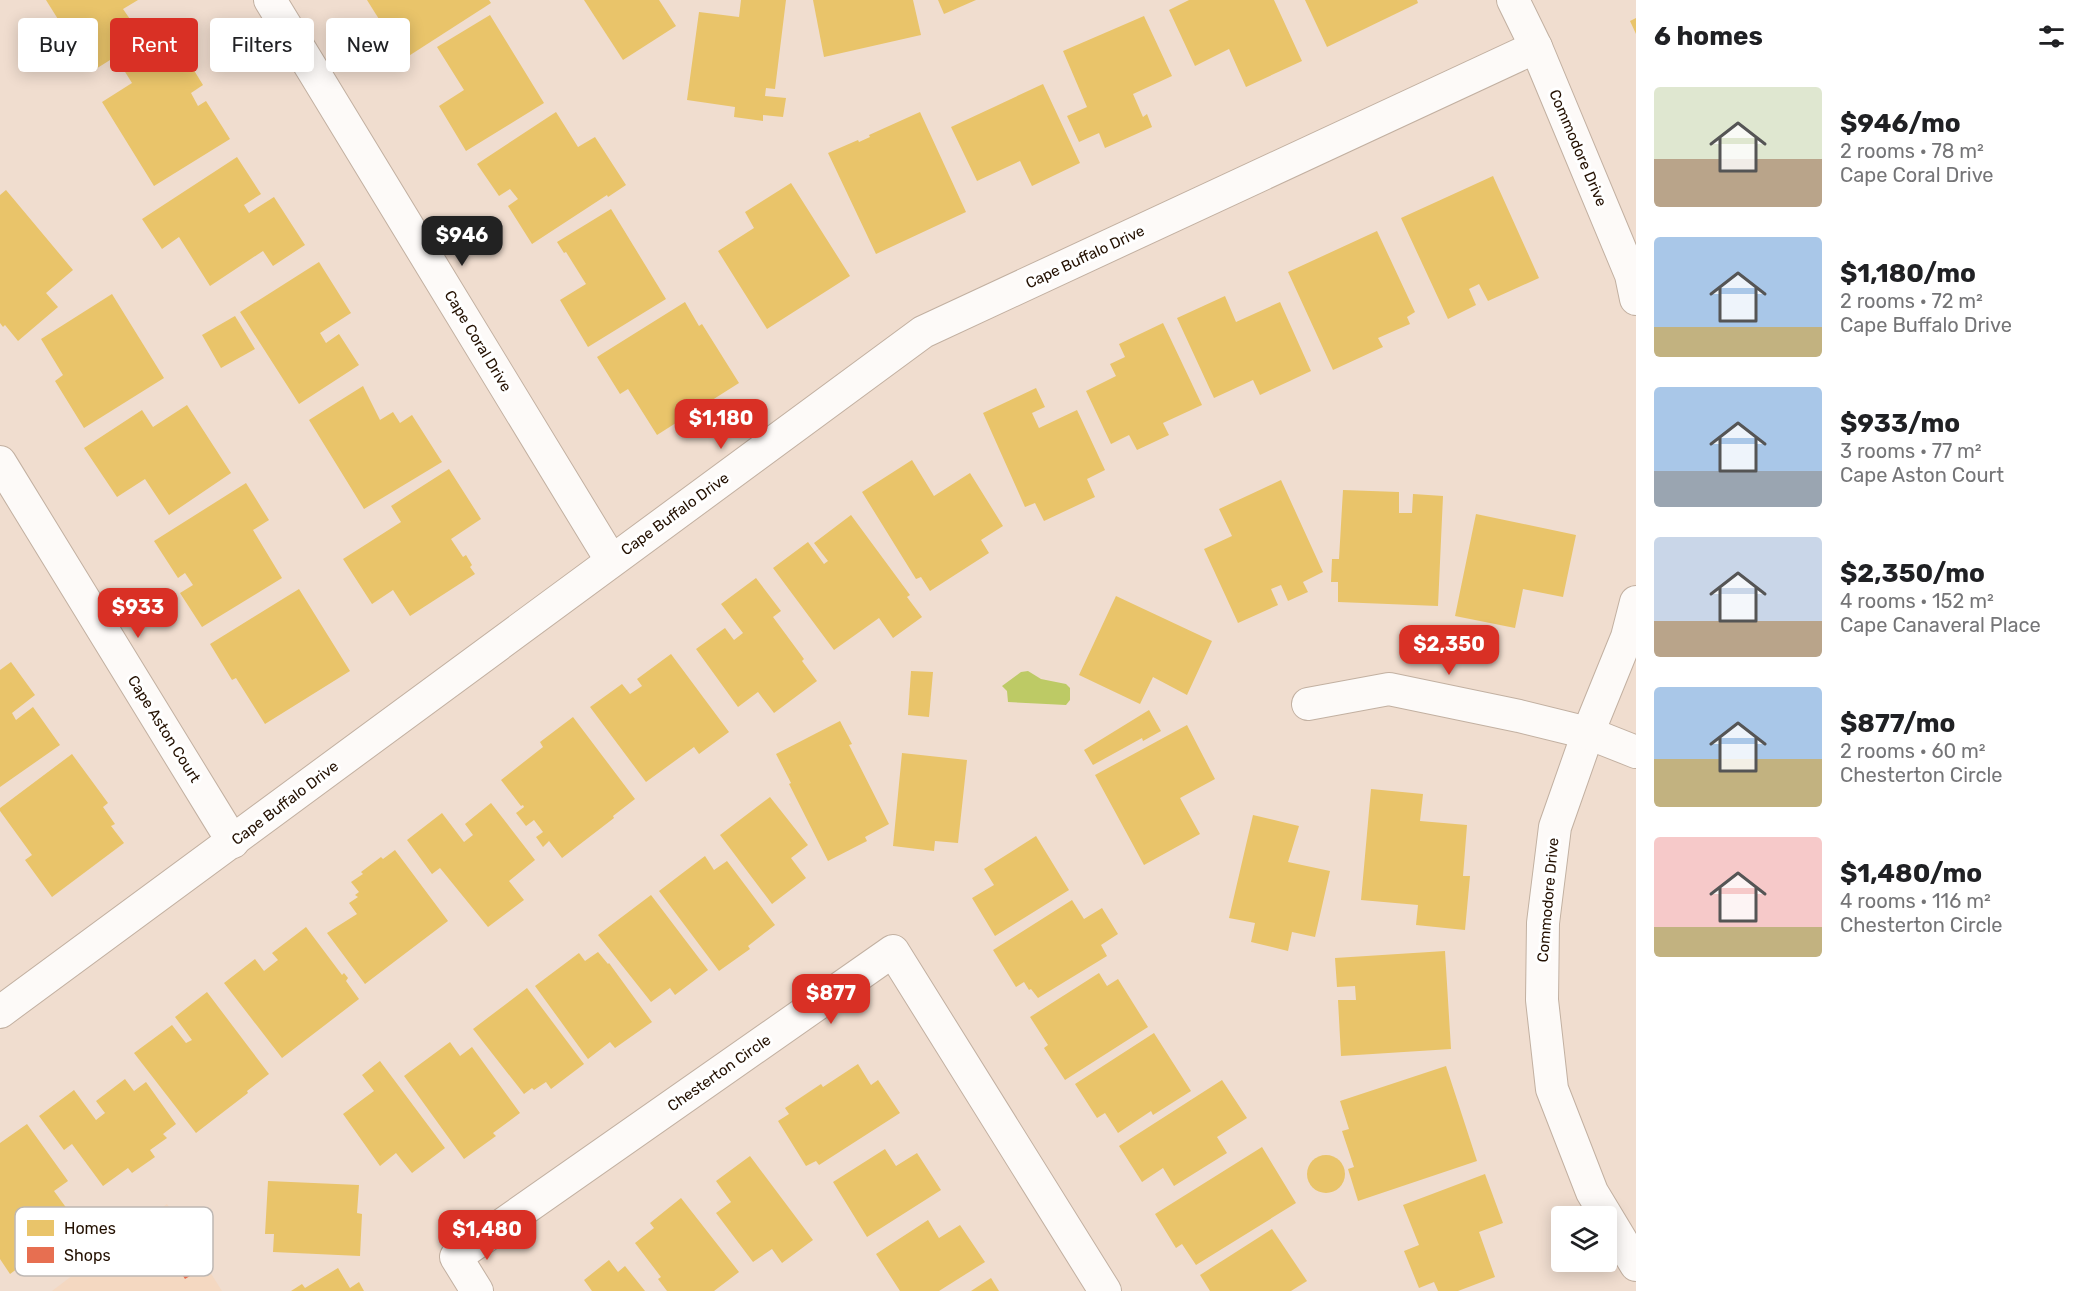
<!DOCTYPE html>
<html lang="en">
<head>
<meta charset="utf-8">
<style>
	body { margin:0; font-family:Rubik,sans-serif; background:#f2f2f2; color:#202124; height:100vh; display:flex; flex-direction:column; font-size:22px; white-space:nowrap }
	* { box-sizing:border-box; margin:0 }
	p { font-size:20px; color:#757577 }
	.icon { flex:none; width:33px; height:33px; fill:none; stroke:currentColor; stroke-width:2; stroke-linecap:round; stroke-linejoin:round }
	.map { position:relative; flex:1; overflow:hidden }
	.sheet { display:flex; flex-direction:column; background:#fff; width:450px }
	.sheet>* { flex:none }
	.hud { position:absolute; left:18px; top:18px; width:570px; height:54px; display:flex; gap:12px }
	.fabs { position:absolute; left:1551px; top:1206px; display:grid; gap:12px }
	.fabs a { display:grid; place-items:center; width:66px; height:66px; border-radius:6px; background:#fff; box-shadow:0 3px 15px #0003; font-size:30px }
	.price { position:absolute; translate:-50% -51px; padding:0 14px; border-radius:12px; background:#d93025; color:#fff; font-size:20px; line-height:39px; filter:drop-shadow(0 2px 3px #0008) }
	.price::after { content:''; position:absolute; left:50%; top:36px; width:18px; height:14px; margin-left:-9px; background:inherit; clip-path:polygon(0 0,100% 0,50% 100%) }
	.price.on { background:#222; color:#fff }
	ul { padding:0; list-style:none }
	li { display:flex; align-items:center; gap:18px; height:150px; padding:0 18px }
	li span { display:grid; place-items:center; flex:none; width:168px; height:120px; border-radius:6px; color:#555 }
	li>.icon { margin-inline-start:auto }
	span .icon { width:72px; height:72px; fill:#fffc; stroke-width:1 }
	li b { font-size:26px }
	h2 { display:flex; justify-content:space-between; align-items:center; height:72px; padding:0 18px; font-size:26px }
	.pill { padding:0 21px; border-radius:6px; background:#fff; box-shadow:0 3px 15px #0003; font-size:21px; line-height:54px }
	.pill.on { background:#d93025; color:#fff }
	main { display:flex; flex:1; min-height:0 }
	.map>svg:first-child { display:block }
	.built { fill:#f4d8c1 }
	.water { fill:#bdca65 }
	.homes { fill:#e9c46a }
	.shops { fill:#e76f51 }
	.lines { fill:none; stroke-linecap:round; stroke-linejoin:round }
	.minor-casing { stroke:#c2b0a1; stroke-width:34 }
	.minor { stroke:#fdfaf8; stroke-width:32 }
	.labels { text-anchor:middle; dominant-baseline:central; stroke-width:6; stroke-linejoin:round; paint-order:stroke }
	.street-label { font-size:15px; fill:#231001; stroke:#fff }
	.key { fill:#fff; stroke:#bdb7b3; stroke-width:1.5 }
	.key-label { font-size:16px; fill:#231001 }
</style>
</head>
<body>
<main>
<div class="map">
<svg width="1636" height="1291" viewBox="0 0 1636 1291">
	<rect width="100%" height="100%" fill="#f0ddcf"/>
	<path class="built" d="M 167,1204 L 222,1291 L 52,1291 Z"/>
	<path class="water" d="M 1028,671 L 1041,679 L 1066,684 L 1070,688 L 1070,700 L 1066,705 L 1008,702 L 1007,691 L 1002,686 L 1021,672 Z"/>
	<g class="homes">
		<path d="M 46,0 L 138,0 L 123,9 L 132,22 L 134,20 L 145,38 L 91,72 Z"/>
		<path d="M 367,0 L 489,0 L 491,3 L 404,59 Z"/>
		<path d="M 584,0 L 659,0 L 676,26 L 623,60 Z"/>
		<path d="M 741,0 L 786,0 L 775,89 L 766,88 L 765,96 L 786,98 L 783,117 L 763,115 L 763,121 L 734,117 L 735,107 L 687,100 L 699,12 L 739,17 Z"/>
		<path d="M 813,0 L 913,0 L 921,35 L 824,57 Z"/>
		<path d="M 938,0 L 976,0 L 944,14 Z"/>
		<path d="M 1189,0 L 1274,0 L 1302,61 L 1246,87 L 1229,49 L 1195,66 L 1169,10 Z"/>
		<path d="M 1305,0 L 1417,0 L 1418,3 L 1327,47 Z"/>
		<path d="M 490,15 L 544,103 L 466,151 L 439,106 L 464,90 L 437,47 Z"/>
		<path d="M 1144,16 L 1172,76 L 1133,94 L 1143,117 L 1147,114 L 1152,127 L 1105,148 L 1099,133 L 1079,142 L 1067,116 L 1087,107 L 1063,51 Z"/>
		<path d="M 1636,18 L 1636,34 L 1630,21 Z"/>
		<path d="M 173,36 L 203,85 L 191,93 L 198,106 L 206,101 L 230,139 L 154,186 L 102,102 L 132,83 L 122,67 Z"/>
		<path d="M 1043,84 L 1080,163 L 1032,186 L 1020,161 L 977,181 L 951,127 Z"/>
		<path d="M 556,112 L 578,147 L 595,137 L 626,185 L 608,197 L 607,195 L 532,244 L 508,206 L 518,199 L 510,189 L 499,196 L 477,164 Z"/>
		<path d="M 920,112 L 966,212 L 876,254 L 828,153 L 858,140 L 859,142 L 870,137 L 869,135 Z"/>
		<path d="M 237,157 L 261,194 L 244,205 L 249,213 L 274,197 L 305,245 L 273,266 L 263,251 L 210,286 L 179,237 L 162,249 L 142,219 Z"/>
		<path d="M 1493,176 L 1539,278 L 1488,301 L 1479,284 L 1469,289 L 1476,305 L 1448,319 L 1401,218 Z"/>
		<path d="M 791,183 L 850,276 L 767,329 L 718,251 L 754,228 L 745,212 Z"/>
		<path d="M 6,190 L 73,270 L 46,293 L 58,307 L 18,341 L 5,325 L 3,327 L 0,323 L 0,195 Z"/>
		<path d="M 611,209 L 666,299 L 588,347 L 560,300 L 586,284 L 566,252 L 564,253 L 557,242 Z"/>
		<path d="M 1377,231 L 1415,312 L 1407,317 L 1410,324 L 1378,338 L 1383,347 L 1333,370 L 1288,272 Z"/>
		<path d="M 319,262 L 351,313 L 320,333 L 326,343 L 339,334 L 359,365 L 299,404 L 240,312 Z"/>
		<path d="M 112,294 L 164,378 L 84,428 L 55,381 L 63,375 L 41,339 Z"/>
		<path d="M 1225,296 L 1236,322 L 1280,302 L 1311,371 L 1260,395 L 1253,380 L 1214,398 L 1177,318 Z"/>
		<path d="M 685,302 L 699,326 L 702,324 L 739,383 L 657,435 L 628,389 L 620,394 L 597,357 Z"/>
		<path d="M 235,316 L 255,349 L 221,368 L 202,335 Z"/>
		<path d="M 1163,323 L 1202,405 L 1163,423 L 1169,435 L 1137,450 L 1129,435 L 1111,444 L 1086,391 L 1116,376 L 1110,364 L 1125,357 L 1119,344 Z"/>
		<path d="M 363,386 L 380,420 L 393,412 L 400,423 L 412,415 L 442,462 L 364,509 L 309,420 Z"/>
		<path d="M 1036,388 L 1045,407 L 1032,413 L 1039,428 L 1077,410 L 1105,470 L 1087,479 L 1095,497 L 1044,521 L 1035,503 L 1025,507 L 983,413 Z"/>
		<path d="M 187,405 L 231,473 L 169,515 L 145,479 L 117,497 L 84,448 L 142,410 L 153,427 Z"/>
		<path d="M 912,460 L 934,496 L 970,473 L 1003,526 L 981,540 L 989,553 L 930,591 L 921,577 L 916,579 L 862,492 Z"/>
		<path d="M 449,469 L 481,519 L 451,539 L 463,557 L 466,555 L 472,565 L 470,567 L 475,574 L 410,616 L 393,590 L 372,604 L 343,559 L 401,522 L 391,506 Z"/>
		<path d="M 1281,480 L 1323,572 L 1303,582 L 1308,592 L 1288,601 L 1281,585 L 1271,589 L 1278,605 L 1238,623 L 1204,549 L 1232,536 L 1219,509 Z"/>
		<path d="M 246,483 L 269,520 L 253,530 L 282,578 L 202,627 L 180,593 L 193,585 L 185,573 L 178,578 L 154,541 Z"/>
		<path d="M 1343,490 L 1399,492 L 1399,513 L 1412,513 L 1413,494 L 1443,496 L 1438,606 L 1338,602 L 1338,582 L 1331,582 L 1332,559 L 1339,559 Z"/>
		<path d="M 1476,514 L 1576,535 L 1563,597 L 1523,589 L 1515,628 L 1455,616 Z"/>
		<path d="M 851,515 L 910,595 L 907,597 L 922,617 L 893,638 L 879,618 L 834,650 L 773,568 L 808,542 L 824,564 L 828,561 L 814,543 Z"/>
		<path d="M 756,578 L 781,611 L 773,617 L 804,659 L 802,661 L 817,681 L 774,713 L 758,692 L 738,707 L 696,649 L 725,628 L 734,640 L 743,633 L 721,604 Z"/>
		<path d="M 299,589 L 350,671 L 265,724 L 236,678 L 232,680 L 210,644 Z"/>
		<path d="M 1116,596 L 1212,641 L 1187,695 L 1153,677 L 1140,704 L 1079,675 Z"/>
		<path d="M 671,654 L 729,732 L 699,754 L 694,747 L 646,782 L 590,707 L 622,684 L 630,694 L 642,686 L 637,679 Z"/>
		<path d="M 11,662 L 35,695 L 12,713 L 16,720 L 33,707 L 60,745 L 0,787 L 0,670 Z"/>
		<path d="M 911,671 L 933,672 L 929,717 L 908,715 Z"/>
		<path d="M 1149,710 L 1161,731 L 1143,741 L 1142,738 L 1093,765 L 1084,750 Z"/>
		<path d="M 573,717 L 635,799 L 613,816 L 614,818 L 562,858 L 549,841 L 543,847 L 536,837 L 543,832 L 534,820 L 526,826 L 516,813 L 524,807 L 523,805 L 521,806 L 501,780 L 543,747 L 540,742 Z"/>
		<path d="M 840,721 L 852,744 L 849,745 L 889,824 L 865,837 L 867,841 L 828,861 L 789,784 L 791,783 L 776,754 Z"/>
		<path d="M 1187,725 L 1215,779 L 1180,798 L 1200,834 L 1144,865 L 1095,775 Z"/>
		<path d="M 902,753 L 967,760 L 958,843 L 935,841 L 934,851 L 893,846 Z"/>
		<path d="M 72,754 L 108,803 L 103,807 L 115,824 L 111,826 L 124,843 L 52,897 L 25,860 L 32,855 L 0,811 L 0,808 Z"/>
		<path d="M 1371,789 L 1423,794 L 1420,821 L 1467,825 L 1463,876 L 1470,876 L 1465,930 L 1416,925 L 1418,905 L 1361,900 Z"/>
		<path d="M 770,797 L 808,845 L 791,858 L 806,878 L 772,904 L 720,835 Z"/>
		<path d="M 491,803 L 535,860 L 509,881 L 524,900 L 488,927 L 440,868 L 432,874 L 407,840 L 442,813 L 464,842 L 473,835 L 465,824 Z"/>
		<path d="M 1253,815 L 1299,826 L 1288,862 L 1330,871 L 1315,937 L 1292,932 L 1288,951 L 1251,942 L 1255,923 L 1229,918 Z"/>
		<path d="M 1036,836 L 1069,890 L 995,936 L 972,898 L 994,885 L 984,869 Z"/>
		<path d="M 395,850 L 448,921 L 365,984 L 327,933 L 357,914 L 349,903 L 358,897 L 355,895 L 359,892 L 351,882 L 363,874 L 361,872 L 381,857 L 383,859 Z"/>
		<path d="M 705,856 L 714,870 L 727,861 L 775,925 L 748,946 L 750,949 L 719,971 L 659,891 Z"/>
		<path d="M 651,895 L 708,970 L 675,995 L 670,988 L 651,1002 L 598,935 Z"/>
		<path d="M 1072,900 L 1084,919 L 1102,908 L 1118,934 L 1101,945 L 1107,956 L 1038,998 L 1031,989 L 1029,990 L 1024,982 L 1016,987 L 993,950 Z"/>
		<path d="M 306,927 L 342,975 L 344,973 L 348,978 L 346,981 L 359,999 L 282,1058 L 224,983 L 255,959 L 264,971 L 278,960 L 272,953 Z"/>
		<path d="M 1445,951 L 1451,1049 L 1341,1056 L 1338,1000 L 1356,1000 L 1355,986 L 1337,987 L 1335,958 Z"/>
		<path d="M 598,952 L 608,964 L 609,963 L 652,1022 L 615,1048 L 610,1042 L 588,1059 L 535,986 L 579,953 L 585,961 Z"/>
		<path d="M 1099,973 L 1107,986 L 1118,979 L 1148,1027 L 1065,1080 L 1044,1048 L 1048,1045 L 1030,1017 Z"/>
		<path d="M 527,988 L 584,1064 L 551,1089 L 546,1082 L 534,1090 L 532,1088 L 524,1094 L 473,1029 Z"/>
		<path d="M 207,992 L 269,1074 L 247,1091 L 248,1093 L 196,1133 L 134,1053 L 172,1025 L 186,1043 L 192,1040 L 175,1017 Z"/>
		<path d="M 1154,1033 L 1191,1091 L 1153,1115 L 1151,1111 L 1118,1133 L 1105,1113 L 1097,1118 L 1075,1084 Z"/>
		<path d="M 450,1042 L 460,1056 L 472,1047 L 520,1113 L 493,1133 L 496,1136 L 464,1159 L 404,1076 Z"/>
		<path d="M 380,1061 L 445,1148 L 412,1173 L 396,1153 L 380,1166 L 343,1114 L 374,1091 L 362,1075 Z"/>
		<path d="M 858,1064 L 871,1085 L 878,1080 L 900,1113 L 819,1165 L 816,1161 L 806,1166 L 778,1121 L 789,1114 L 785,1108 L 821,1084 L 823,1087 Z"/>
		<path d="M 1446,1066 L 1477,1161 L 1358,1201 L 1348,1169 L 1354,1167 L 1342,1131 L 1349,1129 L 1340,1101 Z"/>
		<path d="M 125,1079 L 134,1091 L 146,1082 L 176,1124 L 163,1134 L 167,1138 L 150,1150 L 155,1157 L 132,1173 L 128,1168 L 103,1186 L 72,1144 L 64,1150 L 39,1116 L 74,1090 L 96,1120 L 105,1113 L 96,1101 Z"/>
		<path d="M 1222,1080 L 1247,1118 L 1217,1137 L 1227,1153 L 1174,1186 L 1163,1168 L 1142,1182 L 1119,1146 Z"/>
		<path d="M 27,1124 L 68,1181 L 54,1191 L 78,1224 L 10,1274 L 0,1259 L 0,1143 Z"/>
		<path d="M 1262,1147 L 1296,1203 L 1196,1265 L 1182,1244 L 1176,1248 L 1155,1214 Z"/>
		<path d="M 885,1149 L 896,1166 L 917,1153 L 941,1190 L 867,1237 L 833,1182 Z"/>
		<circle cx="1326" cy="1174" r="19"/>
		<path d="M 750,1156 L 813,1240 L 782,1263 L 772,1249 L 753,1262 L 716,1213 L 731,1202 L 716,1181 Z"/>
		<path d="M 1485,1174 L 1503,1223 L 1479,1232 L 1495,1277 L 1458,1291 L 1438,1291 L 1434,1282 L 1419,1288 L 1404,1251 L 1419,1245 L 1403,1205 Z"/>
		<path d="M 268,1181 L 359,1185 L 357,1213 L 362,1214 L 360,1256 L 273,1252 L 274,1234 L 265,1234 Z"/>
		<path d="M 681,1198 L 739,1272 L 714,1291 L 667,1291 L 658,1279 L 661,1277 L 635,1243 L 654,1228 L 650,1223 Z"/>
		<path d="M 928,1220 L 939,1238 L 960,1225 L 985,1262 L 939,1291 L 900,1291 L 876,1254 Z"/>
		<path d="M 1272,1229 L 1307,1281 L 1291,1291 L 1210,1291 L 1200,1275 Z"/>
		<path d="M 609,1260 L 618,1272 L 625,1266 L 645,1291 L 592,1291 L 584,1280 Z"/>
		<path d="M 338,1268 L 350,1288 L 359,1282 L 364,1291 L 291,1291 L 302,1284 L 305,1288 Z"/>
		<path d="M 991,1278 L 999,1291 L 971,1291 Z"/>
	</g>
	<path class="shops" d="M 173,1223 L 178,1232 L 182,1229 L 205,1267 L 185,1279 L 156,1234 Z"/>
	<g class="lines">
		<g class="minor-casing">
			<g id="minor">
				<path d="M 270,0 L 611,560"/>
				<path d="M 1513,0 L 1536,47 L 1631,275 L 1636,299"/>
				<path d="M 0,462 L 233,842"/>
				<path d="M 1636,602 L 1627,637 L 1588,733 L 1555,827 L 1543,923 L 1542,1000 L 1552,1089 L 1592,1192 L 1636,1265"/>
				<path d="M 1308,704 L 1389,689 L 1519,716 L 1588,733 L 1636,752"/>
				<path d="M 0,1012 L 923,332 L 1536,47"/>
				<path d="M 477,1291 L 456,1257 L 893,951 L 1105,1291"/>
			</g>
		</g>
		<use href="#minor" class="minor"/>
	</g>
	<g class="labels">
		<g class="street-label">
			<text transform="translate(1578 148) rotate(67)">Commodore Drive</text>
			<text transform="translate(1085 257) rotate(-25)">Cape Buffalo Drive</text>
			<text transform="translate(478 341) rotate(59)">Cape Coral Drive</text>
			<text transform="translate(675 514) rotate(-36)">Cape Buffalo Drive</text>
			<text transform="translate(164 729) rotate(58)">Cape Aston Court</text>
			<text transform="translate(285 803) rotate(-37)">Cape Buffalo Drive</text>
			<text transform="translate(1548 900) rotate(-85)">Commodore Drive</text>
			<text transform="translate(719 1073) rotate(-35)">Chesterton Circle</text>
		</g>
	</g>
	<rect x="15" y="1207" width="198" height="69" rx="9" class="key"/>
	<rect x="27" y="1220" width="27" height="16" fill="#e9c46a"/>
	<rect x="27" y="1247" width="27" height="16" fill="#e76f51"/>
	<g class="key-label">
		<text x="64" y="1234">Homes</text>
		<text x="64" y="1261">Shops</text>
	</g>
</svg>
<div class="fabs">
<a><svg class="icon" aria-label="layers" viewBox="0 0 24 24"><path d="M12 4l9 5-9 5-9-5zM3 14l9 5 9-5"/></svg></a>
</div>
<b class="price on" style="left:462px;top:267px">$946</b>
<b class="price" style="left:721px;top:450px">$1,180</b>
<b class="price" style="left:138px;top:639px">$933</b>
<b class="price" style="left:1449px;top:676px">$2,350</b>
<b class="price" style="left:831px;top:1025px">$877</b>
<b class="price" style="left:487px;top:1261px">$1,480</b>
<div class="hud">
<a class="pill">Buy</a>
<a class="pill on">Rent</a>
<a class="pill">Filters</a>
<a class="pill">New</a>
</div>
</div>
<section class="sheet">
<h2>6 homes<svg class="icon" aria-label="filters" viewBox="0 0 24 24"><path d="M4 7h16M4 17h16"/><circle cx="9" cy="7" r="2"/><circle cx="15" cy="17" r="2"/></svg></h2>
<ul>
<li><span style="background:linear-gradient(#dfe7d0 60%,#b9a48a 0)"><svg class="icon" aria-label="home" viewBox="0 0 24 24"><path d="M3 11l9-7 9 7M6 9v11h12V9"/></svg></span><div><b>$946/mo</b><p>2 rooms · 78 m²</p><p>Cape Coral Drive</p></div></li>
<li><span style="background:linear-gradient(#a9c7e8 75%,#c2b280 0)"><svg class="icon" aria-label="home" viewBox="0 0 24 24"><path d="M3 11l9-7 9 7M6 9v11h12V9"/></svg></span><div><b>$1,180/mo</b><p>2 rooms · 72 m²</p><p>Cape Buffalo Drive</p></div></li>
<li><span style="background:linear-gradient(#a9c7e8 70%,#9aa5b1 0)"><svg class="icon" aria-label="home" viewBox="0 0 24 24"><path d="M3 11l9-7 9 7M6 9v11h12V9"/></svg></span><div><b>$933/mo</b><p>3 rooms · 77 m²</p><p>Cape Aston Court</p></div></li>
<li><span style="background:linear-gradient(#c9d6e8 70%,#b9a48a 0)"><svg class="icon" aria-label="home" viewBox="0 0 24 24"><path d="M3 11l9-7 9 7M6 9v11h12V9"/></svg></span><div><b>$2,350/mo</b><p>4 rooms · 152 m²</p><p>Cape Canaveral Place</p></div></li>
<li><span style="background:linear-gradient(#a9c7e8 60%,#c2b280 0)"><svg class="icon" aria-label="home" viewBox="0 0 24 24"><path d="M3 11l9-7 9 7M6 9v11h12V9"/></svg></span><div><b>$877/mo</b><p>2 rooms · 60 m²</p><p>Chesterton Circle</p></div></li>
<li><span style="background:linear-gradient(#f6c9c9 75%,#c2b280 0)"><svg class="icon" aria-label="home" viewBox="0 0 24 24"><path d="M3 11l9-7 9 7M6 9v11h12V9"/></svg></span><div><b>$1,480/mo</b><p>4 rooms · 116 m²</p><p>Chesterton Circle</p></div></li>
</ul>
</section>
</main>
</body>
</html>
